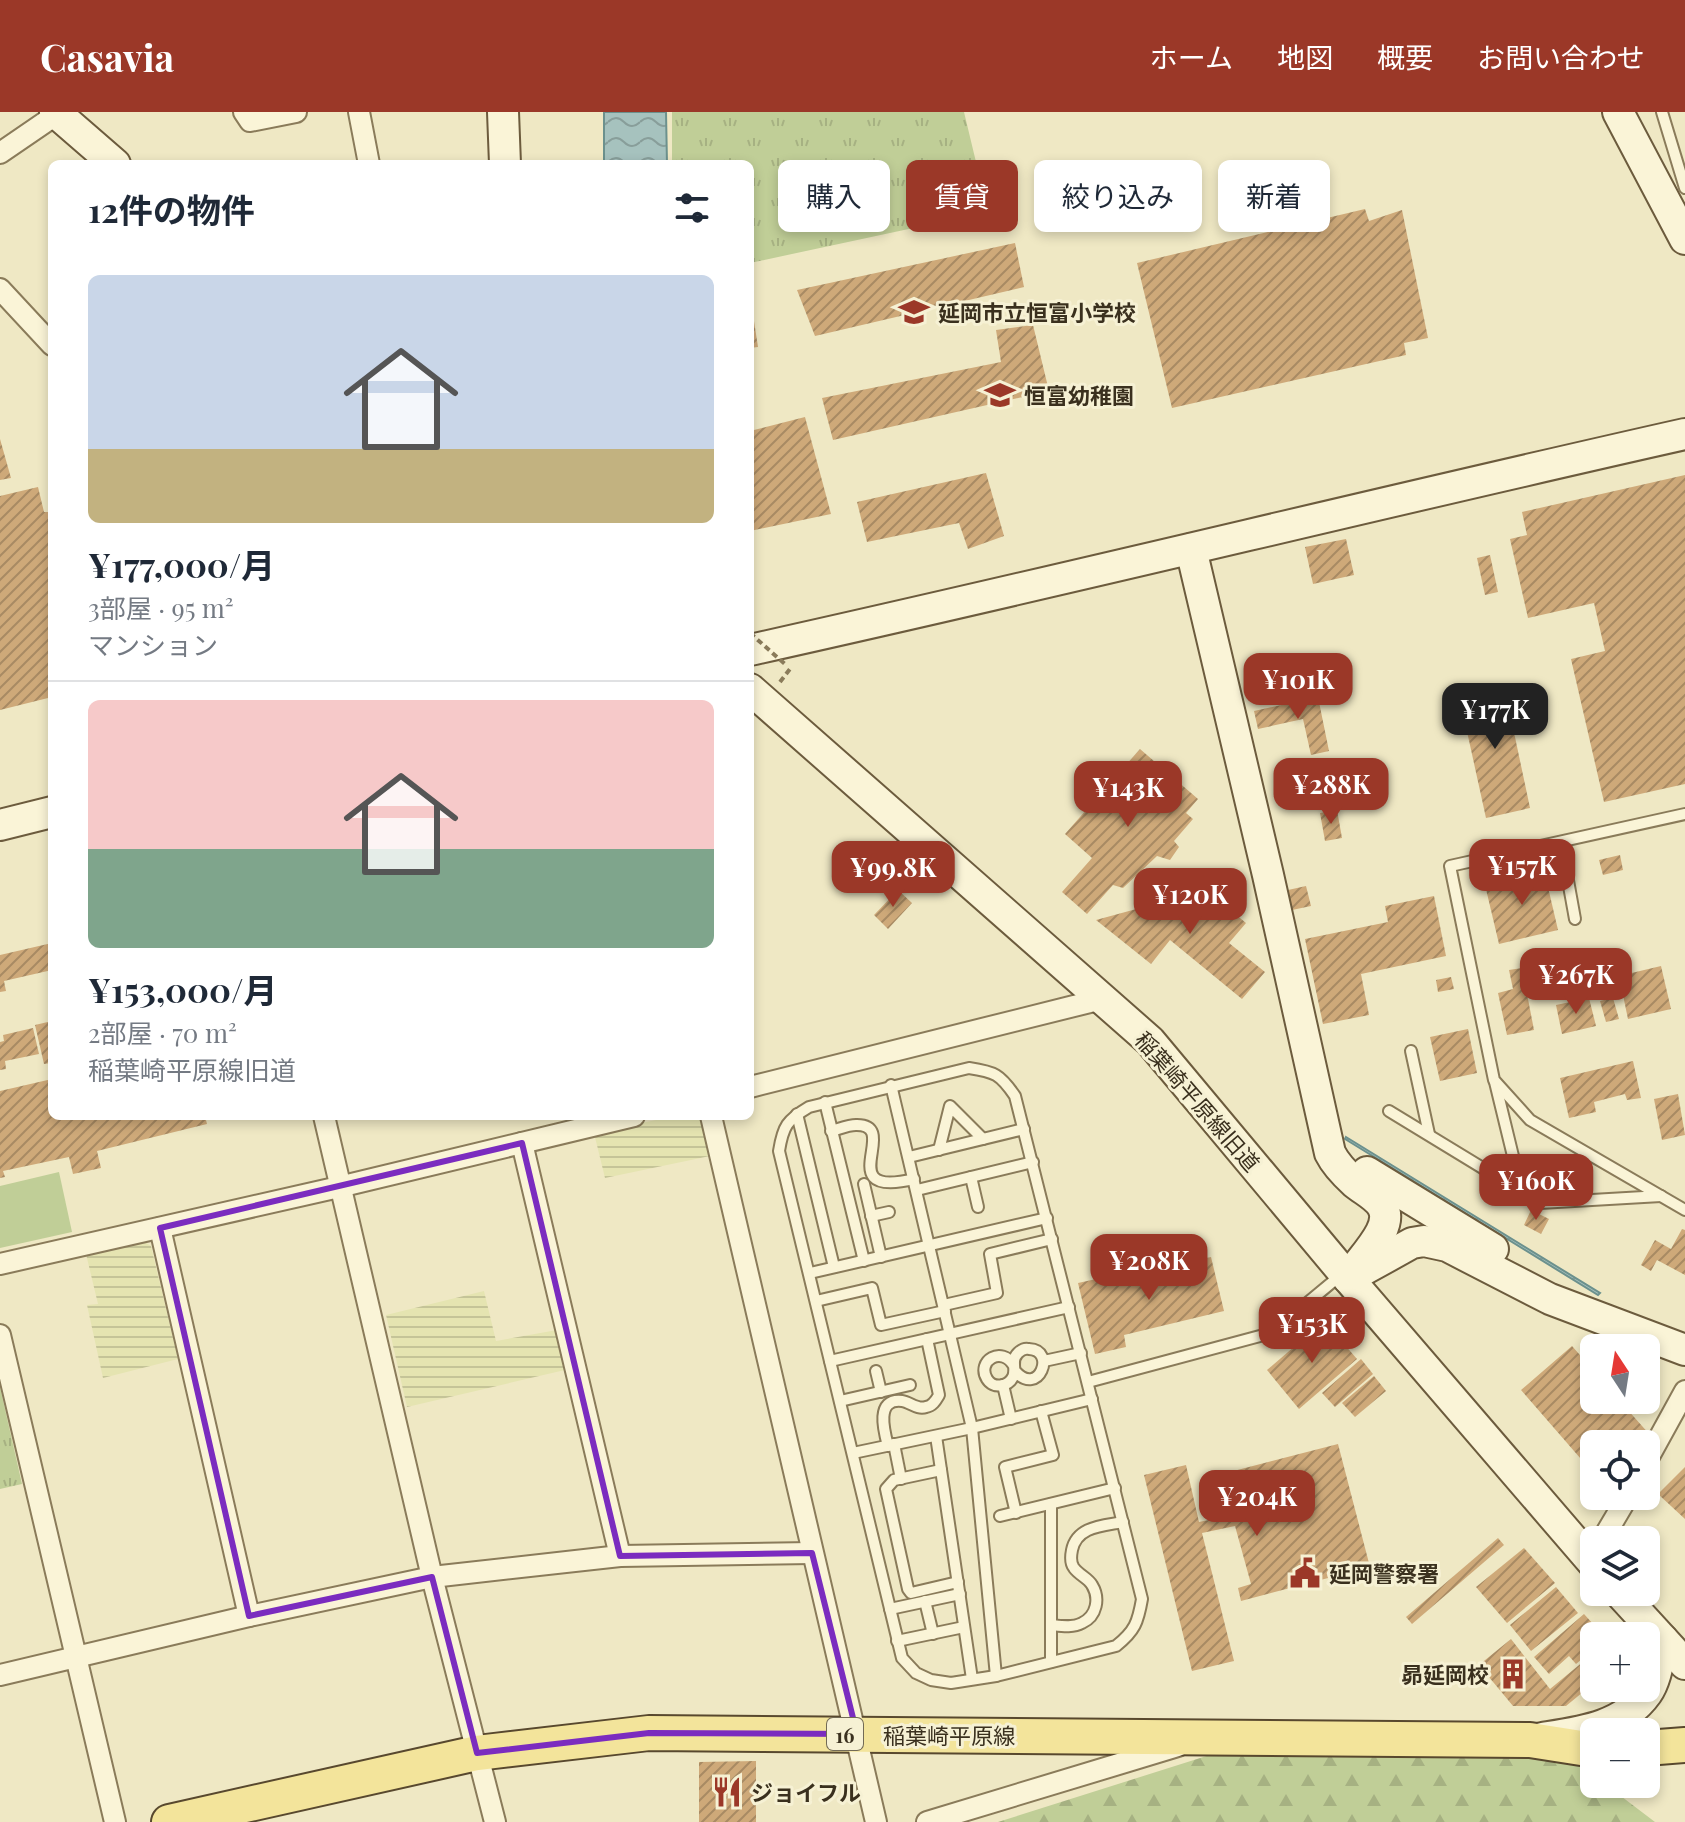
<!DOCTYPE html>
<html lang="ja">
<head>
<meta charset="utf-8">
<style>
	body { margin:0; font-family:"Playfair Display","Noto Sans JP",serif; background:#f6f6f7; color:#1f2937; height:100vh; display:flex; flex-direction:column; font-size:30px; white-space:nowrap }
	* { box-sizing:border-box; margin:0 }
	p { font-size:26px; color:#747a83 }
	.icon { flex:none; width:44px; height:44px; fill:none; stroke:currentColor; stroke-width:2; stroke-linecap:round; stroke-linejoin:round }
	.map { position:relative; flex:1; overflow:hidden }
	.details { position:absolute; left:48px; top:48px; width:706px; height:960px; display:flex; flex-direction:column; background:#fff; border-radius:12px; box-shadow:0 4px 12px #0003 }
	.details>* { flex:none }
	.guide { position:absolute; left:778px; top:48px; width:760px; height:72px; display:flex; gap:16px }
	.needle { width:52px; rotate:348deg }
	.tools { position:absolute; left:1580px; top:1222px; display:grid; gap:16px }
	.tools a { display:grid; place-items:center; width:80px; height:80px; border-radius:12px; background:#fff; box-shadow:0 4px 12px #0003; font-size:40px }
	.price { position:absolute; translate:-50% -68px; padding:0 18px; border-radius:16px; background:#9b3828; color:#fff; font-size:26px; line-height:52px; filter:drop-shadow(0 2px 4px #0008) }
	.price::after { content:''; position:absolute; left:50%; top:48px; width:24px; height:18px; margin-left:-12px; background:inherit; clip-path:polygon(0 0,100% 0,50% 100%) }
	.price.selected { background:#222; color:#fff }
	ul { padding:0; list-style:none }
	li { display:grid; align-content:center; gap:16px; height:424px; padding:0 40px }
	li+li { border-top:2px solid #e0e1e3 }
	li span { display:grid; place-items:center; height:248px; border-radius:12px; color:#555 }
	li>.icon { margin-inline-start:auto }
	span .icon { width:144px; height:144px; fill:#fffc; stroke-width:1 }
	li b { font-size:34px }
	h2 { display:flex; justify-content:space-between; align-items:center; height:96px; padding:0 40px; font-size:34px }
	.chip { padding:0 28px; border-radius:12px; background:#fff; box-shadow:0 4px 12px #0003; font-size:28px; line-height:72px }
	.chip.selected { background:#9b3828; color:#fff }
	header { display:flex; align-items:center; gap:48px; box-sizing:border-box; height:112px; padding:0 40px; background:#9b3828; color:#fff }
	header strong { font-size:38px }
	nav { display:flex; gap:44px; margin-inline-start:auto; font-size:28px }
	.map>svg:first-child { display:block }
	.farmland { fill:url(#farmland-rules) }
	.grass { fill:#c0ce97 }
	.forest { fill:url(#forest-firs) }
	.park { fill:url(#park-tufts) }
	.water { fill:url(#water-waves); stroke:#6c918d; stroke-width:2 }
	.building { fill:url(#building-hatch) }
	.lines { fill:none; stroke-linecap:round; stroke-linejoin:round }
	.lane-casing { stroke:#8a7b5a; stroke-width:14 }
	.street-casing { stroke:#8a7b5a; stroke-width:24 }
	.secondary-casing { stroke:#6c5b3d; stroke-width:34 }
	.primary-casing { stroke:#58482e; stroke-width:38 }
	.path { stroke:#8a7b5a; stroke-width:4; stroke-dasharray:6 4; stroke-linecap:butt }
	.lane { stroke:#faf4d7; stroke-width:10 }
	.street { stroke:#faf4d7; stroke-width:20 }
	.secondary { stroke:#faf4d7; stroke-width:30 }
	.primary { stroke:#f3e49b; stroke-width:34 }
	.path-bridge { stroke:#8a7b5a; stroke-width:4; stroke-dasharray:6 4; stroke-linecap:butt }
	.marked { fill:none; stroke:#7b2cbf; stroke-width:6; stroke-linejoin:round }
	.labels { text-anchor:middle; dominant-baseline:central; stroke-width:6; stroke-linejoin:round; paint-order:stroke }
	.shield { fill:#f6f1d4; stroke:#726a55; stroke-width:2 }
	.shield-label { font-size:20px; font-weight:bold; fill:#3a301e }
	.poi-label { font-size:22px; font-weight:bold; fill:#3a301e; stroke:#f6f1d4; text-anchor:start }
	.street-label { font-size:22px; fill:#3a301e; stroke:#f6f1d4 }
</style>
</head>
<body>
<header>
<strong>Casavia</strong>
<nav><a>ホーム</a><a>地図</a><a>概要</a><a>お問い合わせ</a></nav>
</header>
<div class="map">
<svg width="1685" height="1710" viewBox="0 0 1685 1710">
	<defs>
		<pattern id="farmland-rules" width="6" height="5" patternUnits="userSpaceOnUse" patternTransform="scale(2)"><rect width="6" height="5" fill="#e5e4b1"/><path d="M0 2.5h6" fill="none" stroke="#c5c498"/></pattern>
		<pattern id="forest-firs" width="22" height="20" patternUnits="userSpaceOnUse" patternTransform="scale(2)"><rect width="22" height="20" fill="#c0ce97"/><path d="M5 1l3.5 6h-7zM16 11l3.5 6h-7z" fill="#a6b182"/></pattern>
		<pattern id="park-tufts" width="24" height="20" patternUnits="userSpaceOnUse" patternTransform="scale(2)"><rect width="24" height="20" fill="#c0ce97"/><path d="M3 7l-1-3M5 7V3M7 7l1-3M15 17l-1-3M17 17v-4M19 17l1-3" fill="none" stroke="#a6b182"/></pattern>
		<pattern id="water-waves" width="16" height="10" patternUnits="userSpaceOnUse" patternTransform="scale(2)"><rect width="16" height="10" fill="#a6c2be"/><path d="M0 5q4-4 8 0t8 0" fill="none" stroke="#889e9a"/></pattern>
		<pattern id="building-hatch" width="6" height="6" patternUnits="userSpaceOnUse" patternTransform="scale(2)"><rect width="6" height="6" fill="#cea979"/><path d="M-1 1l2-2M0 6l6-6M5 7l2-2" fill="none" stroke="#a88a63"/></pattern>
	</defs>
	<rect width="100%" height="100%" fill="#efe8c4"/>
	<g class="farmland">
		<path d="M 675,1004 L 702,1004 L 710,1044 L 605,1066 L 594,1021 Z"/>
		<path d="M 143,1129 L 151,1134 L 178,1247 L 103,1266 L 87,1193 L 98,1192 L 86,1142 Z"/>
		<path d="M 484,1179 L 496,1229 L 557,1218 L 565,1258 L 407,1295 L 386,1203 Z"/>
	</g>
	<path class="grass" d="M 59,1060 L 72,1120 L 0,1136 L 0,1074 Z"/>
	<path class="forest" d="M 1216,1641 L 1573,1647 L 1594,1663 L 1594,1672 L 1605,1672 L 1655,1710 L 998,1710 Z"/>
	<g class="park">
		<path d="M 672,0 L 964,0 L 988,100 L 750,151 L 750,52 L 672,52 Z"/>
		<path d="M 0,1275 L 22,1372 L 0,1377 Z"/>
	</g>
	<g class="water">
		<path d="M 604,0 L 666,0 L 667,52 L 604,52 Z"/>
		<path d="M 1346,1025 L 1600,1181 L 1598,1183 L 1345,1027 Z"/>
	</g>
	<g class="building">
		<path d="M 1365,97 L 1369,109 L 1402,98 L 1428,226 L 1404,231 L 1406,243 L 1172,296 L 1137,151 Z"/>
		<path d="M 1015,131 L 1024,175 L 815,224 L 797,178 Z"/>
		<path d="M 750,196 L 752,196 L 758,235 L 750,236 Z"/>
		<path d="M 1033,213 L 1049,279 L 833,328 L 822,286 L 1001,250 L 996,218 Z"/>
		<path d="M 805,305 L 831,402 L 750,419 L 750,319 Z"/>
		<path d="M 0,327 L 11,366 L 0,368 Z"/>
		<path d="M 986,361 L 1004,424 L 968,437 L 959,411 L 867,430 L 857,390 Z"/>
		<path d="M 1685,363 L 1685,672 L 1604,690 L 1571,547 L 1605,539 L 1594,491 L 1528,506 L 1510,427 L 1527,423 L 1522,400 Z"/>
		<path d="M 38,375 L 44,400 L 52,400 L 52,418 L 48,419 L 52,437 L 52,585 L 0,598 L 0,384 Z"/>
		<path d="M 1346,427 L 1354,463 L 1313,472 L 1305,435 Z"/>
		<path d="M 1490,443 L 1498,480 L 1485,483 L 1477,446 Z"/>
		<path d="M 1504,573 L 1530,696 L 1486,706 L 1459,583 Z"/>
		<path d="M 1318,585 L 1329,639 L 1311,643 L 1303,607 L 1258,617 L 1254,599 Z"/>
		<path d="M 1140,637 L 1198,687 L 1186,701 L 1193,707 L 1174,729 L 1179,735 L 1170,748 L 1157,744 L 1123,776 L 1113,773 L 1087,802 L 1062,780 L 1092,746 L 1065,722 Z"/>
		<path d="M 1296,662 L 1299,675 L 1281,678 L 1278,665 Z"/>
		<path d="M 1337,698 L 1342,726 L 1325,729 L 1320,701 Z"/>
		<path d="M 1620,743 L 1623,758 L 1603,763 L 1599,748 Z"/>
		<path d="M 1544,758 L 1558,818 L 1499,832 L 1485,773 Z"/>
		<path d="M 1306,774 L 1311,794 L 1292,798 L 1288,778 Z"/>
		<path d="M 898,778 L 912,791 L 888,817 L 874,803 Z"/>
		<path d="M 1206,778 L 1246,811 L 1229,831 L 1265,860 L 1242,887 L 1170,828 L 1151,852 L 1096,808 Z"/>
		<path d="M 1434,784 L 1446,844 L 1361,862 L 1369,903 L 1323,912 L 1305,827 L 1388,810 L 1385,794 Z"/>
		<path d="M 52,831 L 52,858 L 4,869 L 6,879 L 0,880 L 0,843 Z"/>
		<path d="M 1661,854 L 1671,897 L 1628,907 L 1619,864 Z"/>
		<path d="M 1522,856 L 1534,918 L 1507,923 L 1498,881 L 1513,877 L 1509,858 Z"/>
		<path d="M 1451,865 L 1454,877 L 1438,880 L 1436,868 Z"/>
		<path d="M 1589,886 L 1596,914 L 1562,922 L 1556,893 Z"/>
		<path d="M 1613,886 L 1619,907 L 1606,910 L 1600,889 Z"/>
		<path d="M 52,909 L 52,940 L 49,941 L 51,951 L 44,952 L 35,913 Z"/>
		<path d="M 33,916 L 39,942 L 5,949 L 6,957 L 0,958 L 0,930 L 4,929 L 3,923 Z"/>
		<path d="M 1468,917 L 1477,961 L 1440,969 L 1430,925 Z"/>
		<path d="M 1633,949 L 1641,986 L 1627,988 L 1625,982 L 1594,990 L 1596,1000 L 1569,1006 L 1560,966 Z"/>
		<path d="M 52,967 L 52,1004 L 205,1004 L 207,1012 L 97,1039 L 101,1056 L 73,1062 L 69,1045 L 3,1059 L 5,1065 L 0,1066 L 0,979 Z"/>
		<path d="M 1678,982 L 1685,1023 L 1662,1028 L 1654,987 Z"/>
		<path d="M 1531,1098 L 1549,1107 L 1541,1122 L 1524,1113 Z"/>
		<path d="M 1682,1117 L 1685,1118 L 1685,1163 L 1657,1148 L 1651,1159 L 1641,1153 L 1655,1128 L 1671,1137 Z"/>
		<path d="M 1211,1145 L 1224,1199 L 1124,1223 L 1126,1235 L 1095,1242 L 1078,1171 L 1110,1164 L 1112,1173 L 1151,1164 L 1150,1158 Z"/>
		<path d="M 1324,1209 L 1357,1247 L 1299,1297 L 1267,1258 Z"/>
		<path d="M 1572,1234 L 1594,1259 L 1594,1288 L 1619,1288 L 1650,1323 L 1639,1332 L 1594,1332 L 1594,1362 L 1521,1278 Z"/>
		<path d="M 1361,1247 L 1373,1262 L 1335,1295 L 1322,1281 Z"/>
		<path d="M 1374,1264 L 1386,1279 L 1355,1305 L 1342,1291 Z"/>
		<path d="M 1338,1332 L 1370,1455 L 1241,1489 L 1238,1476 L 1251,1472 L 1235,1414 L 1202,1421 L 1234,1549 L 1192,1559 L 1144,1363 L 1186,1353 L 1199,1410 L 1233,1403 L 1222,1362 Z"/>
		<path d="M 1685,1355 L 1685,1407 L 1658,1382 Z"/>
		<path d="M 1498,1426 L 1504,1433 L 1412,1512 L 1406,1505 Z"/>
		<path d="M 1524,1436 L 1555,1471 L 1507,1511 L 1476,1475 Z"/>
		<path d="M 1556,1475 L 1578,1501 L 1531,1539 L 1510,1513 Z"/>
		<path d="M 1584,1502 L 1604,1524 L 1594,1524 L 1594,1537 L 1576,1552 L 1569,1544 L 1549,1562 L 1534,1545 Z"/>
		<path d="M 1511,1527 L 1550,1577 L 1590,1544 L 1594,1549 L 1594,1571 L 1566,1594 L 1513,1594 L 1479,1553 Z"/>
		<path d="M 756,1649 L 756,1710 L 699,1710 L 699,1650 Z"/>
	</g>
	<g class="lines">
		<g class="lane-casing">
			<g id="lane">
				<path d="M 1662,0 L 1685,76"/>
				<path d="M 1685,702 L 1450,754 L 1494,968 L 1530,1008 L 1685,1098"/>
				<path d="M 1561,730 L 1575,807"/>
				<path d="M 1411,939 L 1429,1022"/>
				<path d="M 969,956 C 995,960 1000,962 1015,984 L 1142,1487 C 1138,1510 1135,1519 1116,1534 L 996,1564 L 951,1571 L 931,1568 L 916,1561 L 902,1546 L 779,1039 C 783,1014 787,1008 809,995 Z"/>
				<path d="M 1495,970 L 1521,1077"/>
				<path d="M 891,973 L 972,1316 L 996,1564"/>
				<path d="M 825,990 L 864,1149"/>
				<path d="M 1389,999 L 1540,1091 L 1661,1084"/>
				<path d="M 797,1002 L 834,1155"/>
				<path d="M 831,1019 C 839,1017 848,1013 856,1013 C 903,1012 829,1087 914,1067"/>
				<path d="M 939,1038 L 950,994 L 983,1027"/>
				<path d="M 909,1045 L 1024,1017"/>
				<path d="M 971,1065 L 978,1095"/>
				<path d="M 864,1072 L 881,1145"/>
				<path d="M 917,1078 L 1033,1050"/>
				<path d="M 871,1104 L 889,1100"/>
				<path d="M 810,1161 L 1047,1106"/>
				<path d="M 816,1189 L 872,1176 L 881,1213 L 945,1199"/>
				<path d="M 944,1193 L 997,1181 L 990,1142 L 1052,1127"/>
				<path d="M 830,1249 L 1069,1195"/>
				<path d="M 1044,1249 L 1081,1241"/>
				<path d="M 1014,1254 C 1002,1233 976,1249 987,1267 C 993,1277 1008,1275 1013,1265 C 1017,1257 1010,1249 1018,1241 C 1021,1238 1025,1236 1029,1237 C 1057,1238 1039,1286 1015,1259"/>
				<path d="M 876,1259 L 881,1280"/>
				<path d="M 1088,1270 L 1271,1221 L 1342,1162"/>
				<path d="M 1003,1273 L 1011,1307"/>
				<path d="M 840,1289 L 910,1273"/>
				<path d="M 936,1324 L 972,1567"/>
				<path d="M 894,1332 L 901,1367"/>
				<path d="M 888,1334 C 884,1319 875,1286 902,1289 C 910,1290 917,1298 926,1295 C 933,1294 936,1288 939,1283 L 927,1227"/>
				<path d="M 853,1341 L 972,1316 L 1092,1287"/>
				<path d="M 941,1358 L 894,1368 L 886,1377 L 908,1477 L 911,1481 L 958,1470"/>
				<path d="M 1016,1401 L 1005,1355 L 1053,1343 L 1041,1299"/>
				<path d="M 1000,1404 L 1115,1376"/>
				<path d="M 925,1489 L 933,1522"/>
				<path d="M 890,1497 L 960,1482"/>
				<path d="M 1051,1513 C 1061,1514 1073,1516 1082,1511 C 1097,1504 1100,1486 1092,1473 C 1088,1466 1079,1463 1074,1456 C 1070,1451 1071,1443 1072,1438 C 1077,1414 1103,1414 1123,1410"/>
				<path d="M 897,1529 L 964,1515"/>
				<path d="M 1051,1550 L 1051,1392"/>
			</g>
		</g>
		<g class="street-casing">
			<g id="street">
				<path d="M 244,0 L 250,9 L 296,0"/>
				<path d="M 359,0 L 369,52"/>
				<path d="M 0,41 L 60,0"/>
				<path d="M 0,177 L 52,233"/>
				<path d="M 750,975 L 1102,887"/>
				<path d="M 324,1004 L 432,1465 L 495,1710"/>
				<path d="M 711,1004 L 876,1710"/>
				<path d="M 522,1031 L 620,1444"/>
				<path d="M 160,1116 L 249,1504"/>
				<path d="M 0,1152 L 339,1075 L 634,1004"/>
				<path d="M 0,1223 L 115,1710"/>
				<path d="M 1646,1350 L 1685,1279"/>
				<path d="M 1602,1428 L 1628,1384"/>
				<path d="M 0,1563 L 249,1504 L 432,1465 L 620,1444 L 812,1441"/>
				<path d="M 927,1710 L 1178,1634"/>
			</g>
		</g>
		<g class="secondary-casing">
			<g id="secondary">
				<path d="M 55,0 L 115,52"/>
				<path d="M 503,0 L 505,52"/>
				<path d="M 1618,0 L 1685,127"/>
				<path d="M 1191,437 L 1268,763 L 1330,1041 C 1336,1053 1345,1062 1355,1071 C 1371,1084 1395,1092 1381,1120 C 1373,1136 1358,1151 1348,1166"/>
				<path d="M 750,538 C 1062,469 1373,392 1685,322"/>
				<path d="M 750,577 L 1150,929 L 1348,1166 L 1594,1452"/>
				<path d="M 0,713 L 52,700"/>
				<path d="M 1367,1060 L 1493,1137"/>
				<path d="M 1356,1162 L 1412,1131 L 1424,1129 L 1447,1134 L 1550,1187 L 1685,1238"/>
				<path d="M 1619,1480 L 1685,1552"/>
				<path d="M 1542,1626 C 1580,1620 1623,1615 1647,1581 C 1657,1567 1659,1544 1663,1528"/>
			</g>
		</g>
		<g class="primary-casing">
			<g id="primary">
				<path d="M 1646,1636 L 1685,1633"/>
				<path d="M 169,1710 L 477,1641 L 649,1621 L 1530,1628 L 1594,1638"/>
			</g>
		</g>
		<path class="path" d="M 780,570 L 790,557 L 788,555"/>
		<use href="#lane" class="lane"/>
		<use href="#street" class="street"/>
		<use href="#secondary" class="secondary"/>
		<use href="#primary" class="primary"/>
		<path class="path-bridge" d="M 750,521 L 786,553"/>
	</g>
	<path class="marked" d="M 522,1031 L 620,1444 L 812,1441 L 857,1622 L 649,1621 L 477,1641 L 432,1465 L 249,1504 L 160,1116 Z"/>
	<defs>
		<g id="school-bare" transform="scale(2.4)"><path d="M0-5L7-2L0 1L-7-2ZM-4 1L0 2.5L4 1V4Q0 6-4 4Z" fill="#9b3828" stroke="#f6f1d4" stroke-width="2.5" paint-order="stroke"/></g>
		<g id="civic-bare" transform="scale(2.4)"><path d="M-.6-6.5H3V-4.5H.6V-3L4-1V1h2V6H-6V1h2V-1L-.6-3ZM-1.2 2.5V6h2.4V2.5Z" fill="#9b3828" stroke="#f6f1d4" stroke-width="2.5" paint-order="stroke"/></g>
		<g id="building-bare" transform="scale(2.4)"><path d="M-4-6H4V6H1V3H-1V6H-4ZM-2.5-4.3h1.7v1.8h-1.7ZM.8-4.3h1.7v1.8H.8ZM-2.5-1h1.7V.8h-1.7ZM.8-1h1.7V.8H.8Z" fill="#9b3828" stroke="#f6f1d4" stroke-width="2.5" paint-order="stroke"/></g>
		<g id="restaurant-bare" transform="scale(2.4)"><path d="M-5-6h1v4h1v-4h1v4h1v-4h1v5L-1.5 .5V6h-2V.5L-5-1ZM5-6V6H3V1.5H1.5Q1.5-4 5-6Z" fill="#9b3828" stroke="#f6f1d4" stroke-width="2.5" paint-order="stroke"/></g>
	</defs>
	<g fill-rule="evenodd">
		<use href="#school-bare" x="914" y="200"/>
		<use href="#school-bare" x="1000" y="283"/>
		<use href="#civic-bare" x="1305" y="1461"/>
		<use href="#building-bare" x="1513" y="1562"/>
		<use href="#restaurant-bare" x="727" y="1680"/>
	</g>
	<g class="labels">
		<rect class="shield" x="827" y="1606" width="36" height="32" rx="6"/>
		<g class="shield-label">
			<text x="845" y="1622">16</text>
		</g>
		<g class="poi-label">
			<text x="938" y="200">延岡市立恒富小学校</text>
			<text x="1024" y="283">恒富幼稚園</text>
			<text x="1329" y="1461">延岡警察署</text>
			<text x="1489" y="1562" text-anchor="end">昴延岡校</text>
			<text x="751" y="1680">ジョイフル</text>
		</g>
		<g class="street-label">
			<text transform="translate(1198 989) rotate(49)">稲葉崎平原線旧道</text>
			<text x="949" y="1623">稲葉崎平原線</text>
		</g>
	</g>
</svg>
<div class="tools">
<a><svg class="needle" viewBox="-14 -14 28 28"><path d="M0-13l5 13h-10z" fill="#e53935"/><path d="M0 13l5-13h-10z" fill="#747a83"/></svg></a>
<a><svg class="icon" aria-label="locate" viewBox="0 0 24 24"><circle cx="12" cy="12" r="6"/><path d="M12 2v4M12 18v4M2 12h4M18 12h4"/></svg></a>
<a><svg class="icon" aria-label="layers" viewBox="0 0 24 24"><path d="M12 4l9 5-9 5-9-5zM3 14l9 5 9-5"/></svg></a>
<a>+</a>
<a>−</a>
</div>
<b class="price" style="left:1298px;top:609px">¥101K</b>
<b class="price selected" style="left:1495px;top:639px">¥177K</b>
<b class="price" style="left:1331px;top:714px">¥288K</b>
<b class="price" style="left:1128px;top:717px">¥143K</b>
<b class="price" style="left:1522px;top:795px">¥157K</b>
<b class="price" style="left:893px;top:797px">¥99.8K</b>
<b class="price" style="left:1190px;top:824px">¥120K</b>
<b class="price" style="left:1576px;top:904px">¥267K</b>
<b class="price" style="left:1536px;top:1110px">¥160K</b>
<b class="price" style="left:1149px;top:1190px">¥208K</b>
<b class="price" style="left:1312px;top:1253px">¥153K</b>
<b class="price" style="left:1257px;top:1426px">¥204K</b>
<div class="guide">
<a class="chip">購入</a>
<a class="chip selected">賃貸</a>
<a class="chip">絞り込み</a>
<a class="chip">新着</a>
</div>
<section class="details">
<h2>12件の物件<svg class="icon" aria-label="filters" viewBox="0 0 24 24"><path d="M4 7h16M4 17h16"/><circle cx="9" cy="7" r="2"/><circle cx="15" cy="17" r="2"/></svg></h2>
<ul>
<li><span style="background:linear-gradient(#c9d6e8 70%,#c2b280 0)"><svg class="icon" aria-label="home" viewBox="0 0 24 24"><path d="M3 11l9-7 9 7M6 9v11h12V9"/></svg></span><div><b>¥177,000/月</b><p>3部屋 · 95 m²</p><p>マンション</p></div></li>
<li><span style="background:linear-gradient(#f6c9c9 60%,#7fa58c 0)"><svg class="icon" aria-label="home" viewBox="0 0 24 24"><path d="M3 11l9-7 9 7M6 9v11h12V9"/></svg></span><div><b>¥153,000/月</b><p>2部屋 · 70 m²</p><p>稲葉崎平原線旧道</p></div></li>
</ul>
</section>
</div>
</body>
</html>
